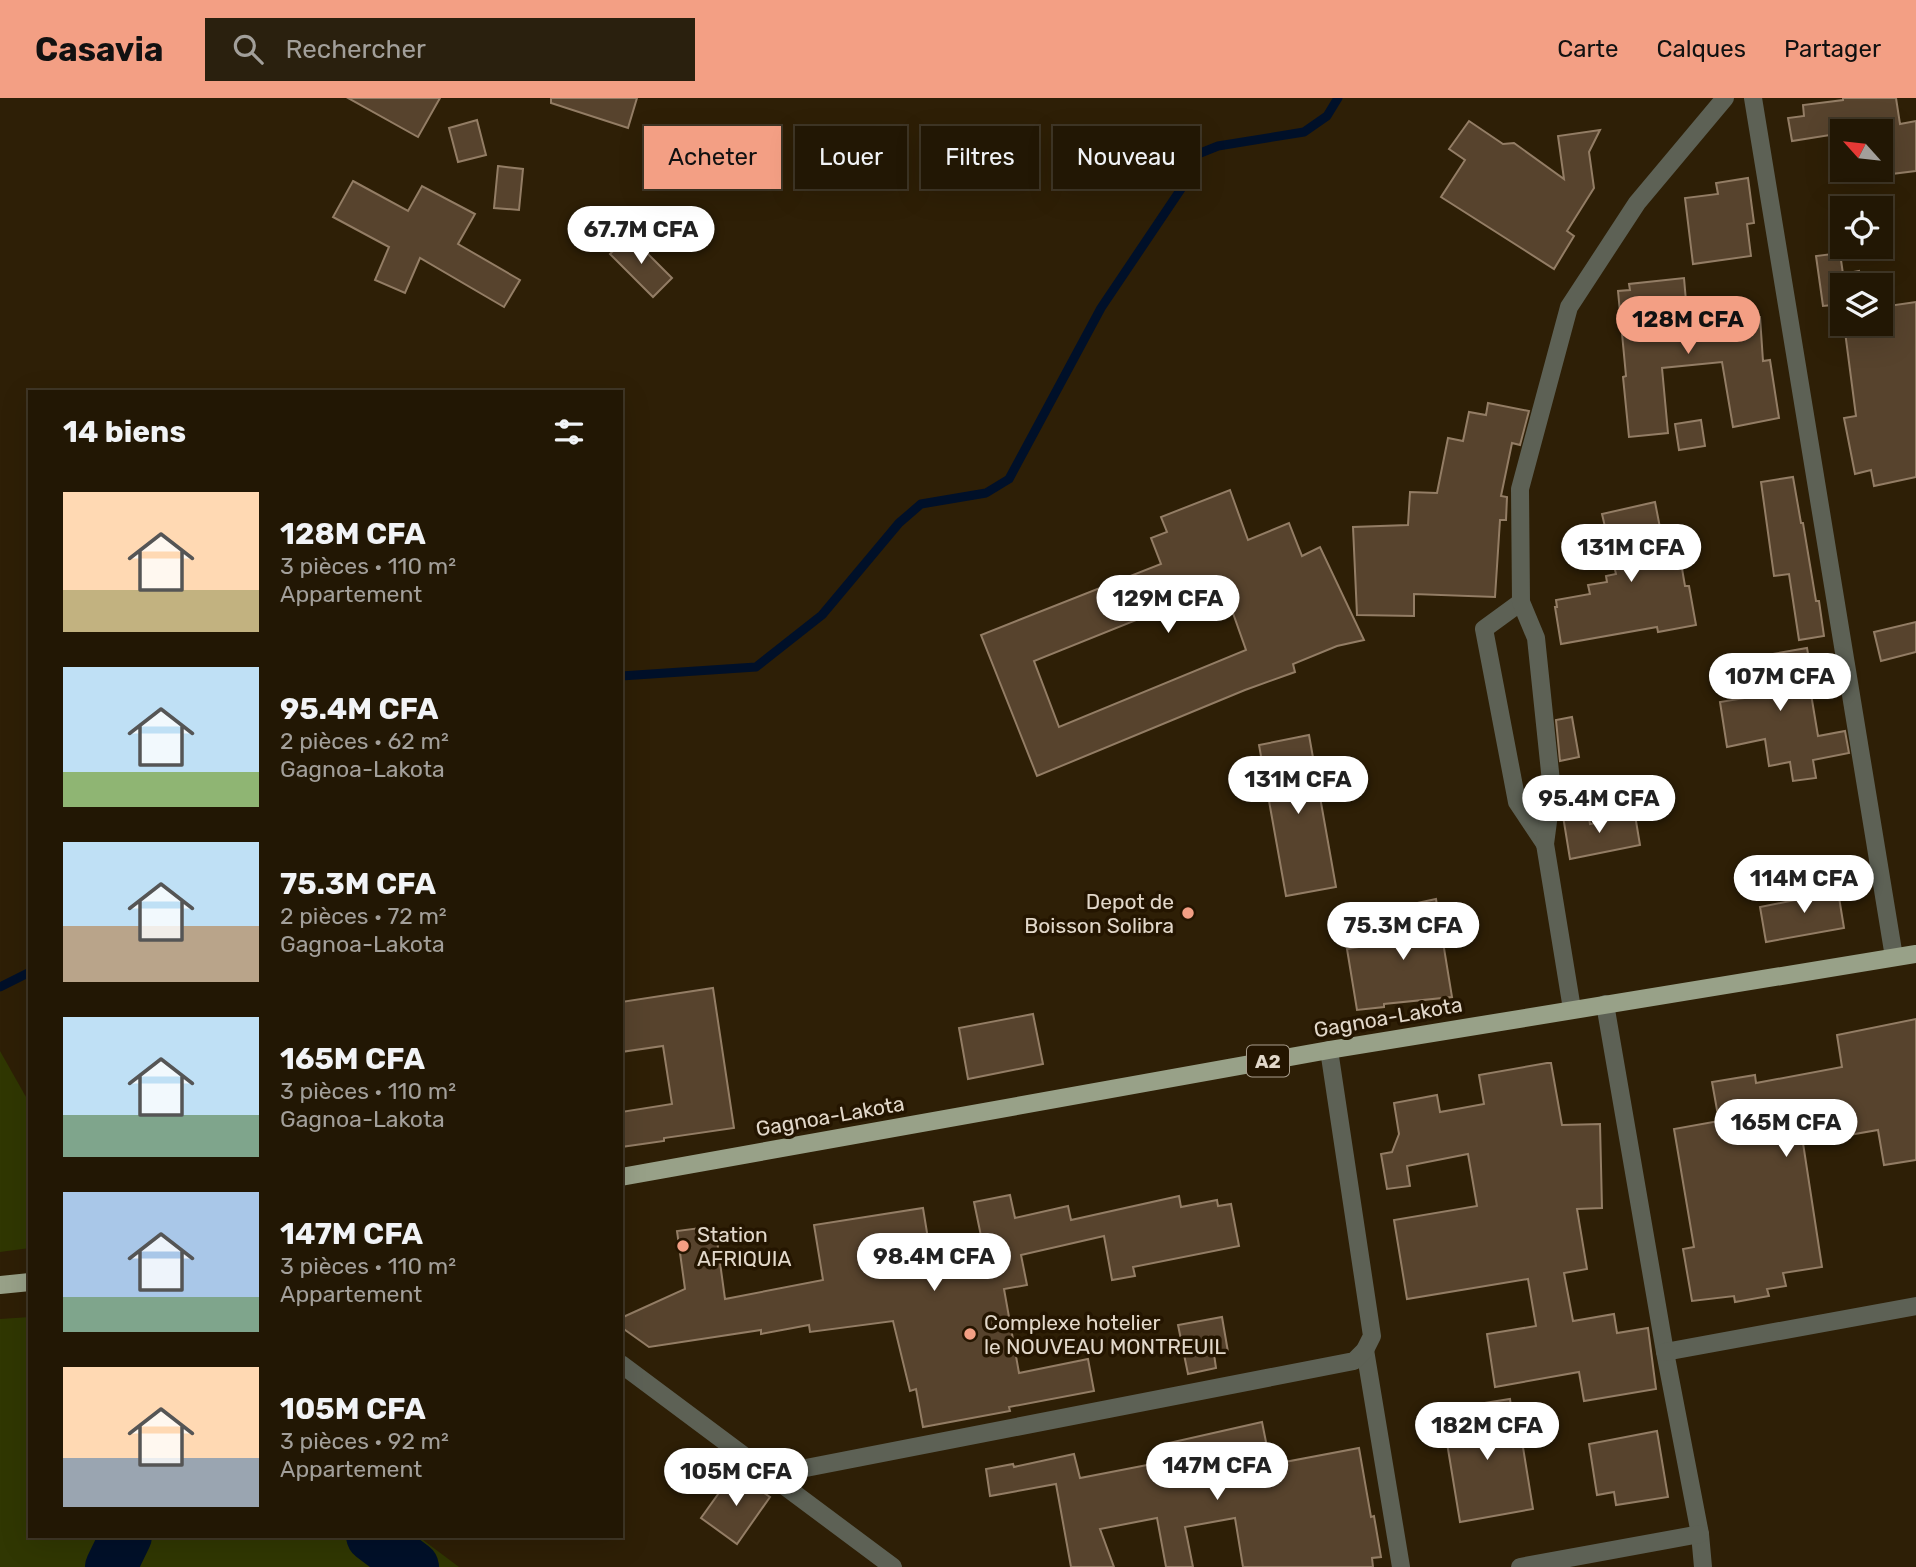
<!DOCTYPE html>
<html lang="fr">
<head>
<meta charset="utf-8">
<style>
	body { margin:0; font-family:Rubik,sans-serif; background:#2a200e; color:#f1f3f6; height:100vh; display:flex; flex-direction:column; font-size:26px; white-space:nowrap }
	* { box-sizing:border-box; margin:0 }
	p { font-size:23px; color:#a29f9a }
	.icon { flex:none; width:38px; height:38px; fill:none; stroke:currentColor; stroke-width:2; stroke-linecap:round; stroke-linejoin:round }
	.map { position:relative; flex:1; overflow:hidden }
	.details { position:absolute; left:28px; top:292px; width:595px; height:1148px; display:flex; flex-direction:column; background:#221704; border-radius:0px; box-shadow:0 7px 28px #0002,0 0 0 2px #3f3626 }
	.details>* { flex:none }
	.banner { position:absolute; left:644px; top:28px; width:665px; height:63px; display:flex; gap:14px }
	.needle { width:46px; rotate:297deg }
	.tools { position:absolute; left:1830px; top:21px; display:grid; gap:14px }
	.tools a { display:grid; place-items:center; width:63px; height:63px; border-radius:0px; background:#221704; box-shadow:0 7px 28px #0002,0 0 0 2px #3f3626; font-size:35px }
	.price { position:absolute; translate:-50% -60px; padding:0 16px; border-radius:24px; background:#fff; color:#222; font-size:23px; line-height:46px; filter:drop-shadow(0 2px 4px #0008) }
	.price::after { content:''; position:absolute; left:50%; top:42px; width:21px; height:16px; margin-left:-10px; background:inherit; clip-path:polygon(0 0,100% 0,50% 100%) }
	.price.on { background:#f39f84; color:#111 }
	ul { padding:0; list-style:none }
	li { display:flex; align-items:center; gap:21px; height:175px; padding:0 35px }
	li span { display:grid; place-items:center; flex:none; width:196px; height:140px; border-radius:0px; color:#555 }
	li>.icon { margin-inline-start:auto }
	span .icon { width:84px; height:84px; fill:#fffc; stroke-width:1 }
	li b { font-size:30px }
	h2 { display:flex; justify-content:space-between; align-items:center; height:84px; padding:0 35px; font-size:30px }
	.tag { padding:0 24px; border-radius:0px; background:#221704; box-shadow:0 7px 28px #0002,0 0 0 2px #3f3626; font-size:24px; line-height:63px }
	.tag.on { background:#f39f84; color:#111 }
	header { display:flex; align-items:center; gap:42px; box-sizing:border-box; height:98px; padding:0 35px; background:#f39f84; color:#111 }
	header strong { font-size:33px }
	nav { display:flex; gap:38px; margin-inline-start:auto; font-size:24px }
	.search { width:490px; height:63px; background:#2a200e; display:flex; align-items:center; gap:18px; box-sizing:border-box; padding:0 24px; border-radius:0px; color:#a29f9a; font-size:26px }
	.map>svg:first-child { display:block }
	.green { fill:#303702 }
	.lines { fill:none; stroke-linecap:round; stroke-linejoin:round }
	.stream { stroke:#001029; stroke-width:9 }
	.river { stroke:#001029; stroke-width:52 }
	.building { fill:#57432d; stroke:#937d65; stroke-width:2; fill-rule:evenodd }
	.street { stroke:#5d6155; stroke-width:18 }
	.primary { stroke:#98a188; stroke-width:18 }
	.poi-dot { fill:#f39f84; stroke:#241500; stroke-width:2.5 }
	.labels { text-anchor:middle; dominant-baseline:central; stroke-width:7; stroke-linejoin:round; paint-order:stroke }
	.shield { fill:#241500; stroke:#a99e8d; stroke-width:2 }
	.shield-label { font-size:19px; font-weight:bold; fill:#e2d8ca }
	.poi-label { font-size:21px; fill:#e2d8ca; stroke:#241500; text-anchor:start }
	.street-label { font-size:21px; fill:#e2d8ca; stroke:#241500 }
</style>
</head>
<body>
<header>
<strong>Casavia</strong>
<div class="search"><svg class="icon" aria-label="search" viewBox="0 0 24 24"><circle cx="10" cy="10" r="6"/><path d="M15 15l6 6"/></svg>Rechercher</div>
<nav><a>Carte</a><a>Calques</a><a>Partager</a></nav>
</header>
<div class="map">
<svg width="1916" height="1469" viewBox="0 0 1916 1469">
	<rect width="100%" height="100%" fill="#2e1f06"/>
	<g class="green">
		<path d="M 0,953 L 30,1006 L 30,1150 L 0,1154 Z"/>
		<path d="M 30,1219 L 30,1438 L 419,1439 L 459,1469 L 0,1469 L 0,1221 Z"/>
	</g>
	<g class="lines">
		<g class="stream">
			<path d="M 621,578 L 756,569 L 822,517 L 899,425 L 921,406 L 986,395 L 1009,381 L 1101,210 L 1185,85 L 1193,58 L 1218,48 L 1304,34 L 1327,18 L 1338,0"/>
			<path d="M 0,889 L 30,874"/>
		</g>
		<g class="river">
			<path d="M 372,1438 L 413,1469"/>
			<path d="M 111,1469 L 126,1438"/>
		</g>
	</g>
	<g class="building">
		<path d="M 348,0 L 440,0 L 418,39 Z"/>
		<path d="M 551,0 L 637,0 L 628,30 L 551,5 Z"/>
		<path d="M 1843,0 L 1896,0 L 1900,26 L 1916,23 L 1916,73 L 1875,78 L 1875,72 L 1881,72 L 1881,33 L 1869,33 L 1868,31 L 1843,33 L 1843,35 L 1792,43 L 1788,20 L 1804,18 L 1803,7 L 1843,2 Z"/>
		<path d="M 477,22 L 486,57 L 458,64 L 449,30 Z"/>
		<path d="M 1469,23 L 1503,46 L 1514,45 L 1564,81 L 1558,38 L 1600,32 L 1589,54 L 1594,90 L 1567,133 L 1574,138 L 1554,171 L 1441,99 L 1465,62 L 1449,51 Z"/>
		<path d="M 498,68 L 523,71 L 519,112 L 494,110 Z"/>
		<path d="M 1748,80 L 1754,125 L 1747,126 L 1751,158 L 1693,166 L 1685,100 L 1718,96 L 1716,85 Z"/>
		<path d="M 353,83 L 408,113 L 422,88 L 475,116 L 458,146 L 520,182 L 504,209 L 420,160 L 405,195 L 375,182 L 389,149 L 333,119 Z"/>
		<path d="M 629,137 L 672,180 L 653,199 L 610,156 Z"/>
		<path d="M 1840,155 L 1843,176 L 1859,173 L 1861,187 L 1843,187 L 1843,206 L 1823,208 L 1816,158 Z"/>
		<path d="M 1684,180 L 1688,226 L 1760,219 L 1763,263 L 1770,262 L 1779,320 L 1733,329 L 1722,264 L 1662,270 L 1668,335 L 1629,339 L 1623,279 L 1626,278 L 1618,193 L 1630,192 L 1629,186 Z"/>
		<path d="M 1916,204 L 1916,379 L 1874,388 L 1871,372 L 1855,376 L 1844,320 L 1856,318 L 1844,226 L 1881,226 L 1881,209 Z"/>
		<path d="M 1488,305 L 1529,313 L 1520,347 L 1512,345 L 1501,398 L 1507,399 L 1506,422 L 1500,422 L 1495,499 L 1414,496 L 1414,518 L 1357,517 L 1353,429 L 1408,427 L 1410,394 L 1437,395 L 1448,340 L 1463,343 L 1469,314 L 1486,317 Z"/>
		<path d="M 1701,322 L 1705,348 L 1679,352 L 1675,326 Z"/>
		<path d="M 1793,379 L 1801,425 L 1803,425 L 1816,503 L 1819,503 L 1824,538 L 1799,542 L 1789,476 L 1774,478 L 1761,384 Z"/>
		<path d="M 1230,392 L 1248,442 L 1289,425 L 1302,458 L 1320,449 L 1364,542 L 1337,548 L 1293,566 L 1295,574 L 1245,592 L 1037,678 L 981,537 L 1161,466 L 1151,440 L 1167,434 L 1161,419 ZM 1223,487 L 1246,552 L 1059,629 L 1034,563 Z"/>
		<path d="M 1655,404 L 1662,440 L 1665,440 L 1668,461 L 1680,459 L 1685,488 L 1689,488 L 1696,527 L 1658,534 L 1657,529 L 1561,546 L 1555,509 L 1557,509 L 1556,502 L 1590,496 L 1588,487 L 1607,484 L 1606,478 L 1616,476 L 1602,416 Z"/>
		<path d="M 1916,524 L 1916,554 L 1881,563 L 1874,534 Z"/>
		<path d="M 1807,550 L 1814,589 L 1810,590 L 1818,638 L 1845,633 L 1849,655 L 1813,662 L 1816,680 L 1793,683 L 1790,664 L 1769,668 L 1765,641 L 1727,649 L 1720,604 L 1745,600 L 1738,562 Z"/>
		<path d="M 1572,619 L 1579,659 L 1560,663 L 1556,622 Z"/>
		<path d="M 1309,637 L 1336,789 L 1286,798 L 1259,647 Z"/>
		<path d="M 1588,714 L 1590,726 L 1635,717 L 1640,747 L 1570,761 L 1563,718 Z"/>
		<path d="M 1837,787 L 1844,830 L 1766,844 L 1760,809 L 1805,800 L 1804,793 Z"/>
		<path d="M 1436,801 L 1452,899 L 1384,906 L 1384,909 L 1357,912 L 1347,851 L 1400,842 L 1394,810 Z"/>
		<path d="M 713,890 L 734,1030 L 664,1040 L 664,1043 L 621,1049 L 621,1014 L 672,1006 L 663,948 L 621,954 L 621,904 Z"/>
		<path d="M 1033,916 L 1043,966 L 968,981 L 959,930 Z"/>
		<path d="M 1916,921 L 1916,1062 L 1884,1067 L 1878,1032 L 1803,1045 L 1822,1169 L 1783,1175 L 1786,1188 L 1767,1191 L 1769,1198 L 1735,1204 L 1734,1198 L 1692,1203 L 1683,1151 L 1694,1149 L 1674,1031 L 1719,1023 L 1712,984 L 1755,977 L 1756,985 L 1842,969 L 1837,937 Z"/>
		<path d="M 1547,965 L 1551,965 L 1562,1027 L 1600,1026 L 1602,1110 L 1577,1111 L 1587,1171 L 1564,1175 L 1573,1223 L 1614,1216 L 1617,1235 L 1648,1230 L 1656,1291 L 1584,1303 L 1579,1274 L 1495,1289 L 1487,1236 L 1536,1228 L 1528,1181 L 1407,1201 L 1394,1122 L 1477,1108 L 1468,1056 L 1407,1068 L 1410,1088 L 1387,1091 L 1381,1056 L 1392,1054 L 1399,1036 L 1394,1005 L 1437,997 L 1440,1014 L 1484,1006 L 1479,977 Z"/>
		<path d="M 1010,1097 L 1015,1120 L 1068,1108 L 1071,1122 L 1179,1098 L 1181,1109 L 1217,1102 L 1218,1108 L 1231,1106 L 1239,1148 L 1133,1169 L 1135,1178 L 1112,1182 L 1104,1138 L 1021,1157 L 1027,1187 L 1004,1191 L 1019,1275 L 1088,1261 L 1094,1293 L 1009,1309 L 1010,1313 L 923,1329 L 916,1291 L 910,1293 L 893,1223 L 810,1234 L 809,1227 L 761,1236 L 761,1232 L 649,1249 L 621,1229 L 621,1220 L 685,1191 L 677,1133 L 715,1128 L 725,1201 L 823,1182 L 814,1127 L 923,1110 L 929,1147 L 981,1138 L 974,1104 Z"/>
		<path d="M 1222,1219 L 1228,1254 L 1214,1256 L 1216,1270 L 1188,1276 L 1178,1227 Z"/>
		<path d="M 1510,1301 L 1515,1338 L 1521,1337 L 1533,1411 L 1460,1424 L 1447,1345 L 1452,1344 L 1447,1311 Z"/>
		<path d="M 1262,1324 L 1269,1359 L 1273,1359 L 1274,1366 L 1359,1350 L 1371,1419 L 1374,1418 L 1381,1459 L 1372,1460 L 1373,1469 L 1243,1469 L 1235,1420 L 1185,1429 L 1193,1469 L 1166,1469 L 1157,1420 L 1100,1431 L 1114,1469 L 1071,1469 L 1056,1386 L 990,1398 L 986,1371 L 1013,1366 L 1014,1369 L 1074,1356 L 1080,1380 L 1173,1362 L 1169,1345 Z"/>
		<path d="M 1657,1333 L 1668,1399 L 1616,1407 L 1614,1394 L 1597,1397 L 1589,1346 Z"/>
		<path d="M 734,1374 L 770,1399 L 737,1446 L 701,1420 Z"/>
	</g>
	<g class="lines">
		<g class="street">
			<path d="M 1753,0 L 1894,859"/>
			<path d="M 1521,504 L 1484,531 L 1517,704 L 1545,746"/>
			<path d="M 1605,906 L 1665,1254 L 1700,1436 L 1703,1469"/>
			<path d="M 1572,911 L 1545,746 L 1552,693 L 1536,540 L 1521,504 L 1520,391 L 1569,209 L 1637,105 L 1725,0"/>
			<path d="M 1365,1252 L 1401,1469"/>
			<path d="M 1665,1254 L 1916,1208"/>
			<path d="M 621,1266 L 893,1469"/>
			<path d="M 770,1377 L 1354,1263 L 1365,1252 L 1372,1238 L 1329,952"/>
			<path d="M 1520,1469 L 1700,1436"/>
		</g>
		<g class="primary">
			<path d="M 621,1079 L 1329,952 L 1916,856"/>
			<path d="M 0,1187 L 30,1184"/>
		</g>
	</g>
	<g class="poi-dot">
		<circle cx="1188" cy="815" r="7"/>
		<circle cx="683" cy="1148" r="7"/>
		<circle cx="970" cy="1236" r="7"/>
	</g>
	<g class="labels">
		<rect class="shield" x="1247" y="947.5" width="42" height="31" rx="5"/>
		<g class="shield-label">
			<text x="1268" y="963">A2</text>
		</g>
		<g class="poi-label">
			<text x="1174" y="803" text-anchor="end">Depot de<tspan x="1174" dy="24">Boisson Solibra</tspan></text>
			<text x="697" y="1136">Station<tspan x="697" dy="24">AFRIQUIA</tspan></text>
			<text x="984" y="1224">Complexe hotelier<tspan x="984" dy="24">le NOUVEAU MONTREUIL</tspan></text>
		</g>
		<g class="street-label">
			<text transform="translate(1388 919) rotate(-10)">Gagnoa-Lakota</text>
			<text transform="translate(830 1018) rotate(-10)">Gagnoa-Lakota</text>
		</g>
	</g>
</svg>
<div class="tools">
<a><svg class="needle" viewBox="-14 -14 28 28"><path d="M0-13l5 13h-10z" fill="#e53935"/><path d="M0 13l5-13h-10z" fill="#a29f9a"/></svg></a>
<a><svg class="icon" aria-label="locate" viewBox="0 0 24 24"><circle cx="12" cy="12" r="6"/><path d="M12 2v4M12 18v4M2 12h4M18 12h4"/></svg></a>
<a><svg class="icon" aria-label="layers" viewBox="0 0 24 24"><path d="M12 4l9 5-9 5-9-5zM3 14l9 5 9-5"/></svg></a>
</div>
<b class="price" style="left:641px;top:168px">67.7M CFA</b>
<b class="price on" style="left:1688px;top:258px">128M CFA</b>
<b class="price" style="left:1631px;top:486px">131M CFA</b>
<b class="price" style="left:1168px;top:537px">129M CFA</b>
<b class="price" style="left:1780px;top:615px">107M CFA</b>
<b class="price" style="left:1298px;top:718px">131M CFA</b>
<b class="price" style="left:1599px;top:737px">95.4M CFA</b>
<b class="price" style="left:1804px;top:817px">114M CFA</b>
<b class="price" style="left:1403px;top:864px">75.3M CFA</b>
<b class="price" style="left:1786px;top:1061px">165M CFA</b>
<b class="price" style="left:934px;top:1195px">98.4M CFA</b>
<b class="price" style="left:1487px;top:1364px">182M CFA</b>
<b class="price" style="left:1217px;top:1404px">147M CFA</b>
<b class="price" style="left:736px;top:1410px">105M CFA</b>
<div class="banner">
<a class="tag on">Acheter</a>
<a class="tag">Louer</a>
<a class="tag">Filtres</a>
<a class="tag">Nouveau</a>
</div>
<section class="details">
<h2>14 biens<svg class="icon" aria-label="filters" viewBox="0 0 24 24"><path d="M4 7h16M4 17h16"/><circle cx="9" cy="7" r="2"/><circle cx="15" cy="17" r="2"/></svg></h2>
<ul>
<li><span style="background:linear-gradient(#ffd9b3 70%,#c2b280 0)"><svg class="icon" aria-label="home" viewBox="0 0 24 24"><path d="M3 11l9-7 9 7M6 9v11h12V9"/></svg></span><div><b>128M CFA</b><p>3 pièces · 110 m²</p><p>Appartement</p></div></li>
<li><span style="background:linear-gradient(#bfe0f5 75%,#8fb573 0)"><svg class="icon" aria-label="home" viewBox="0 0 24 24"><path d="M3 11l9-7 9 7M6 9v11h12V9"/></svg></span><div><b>95.4M CFA</b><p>2 pièces · 62 m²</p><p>Gagnoa-Lakota</p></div></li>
<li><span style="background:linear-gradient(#bfe0f5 60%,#b9a48a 0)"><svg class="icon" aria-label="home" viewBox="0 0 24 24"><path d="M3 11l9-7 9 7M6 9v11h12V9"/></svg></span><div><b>75.3M CFA</b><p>2 pièces · 72 m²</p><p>Gagnoa-Lakota</p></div></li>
<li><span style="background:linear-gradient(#bfe0f5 70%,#7fa58c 0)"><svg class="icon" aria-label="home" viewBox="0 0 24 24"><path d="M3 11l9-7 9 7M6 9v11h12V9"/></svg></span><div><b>165M CFA</b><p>3 pièces · 110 m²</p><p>Gagnoa-Lakota</p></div></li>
<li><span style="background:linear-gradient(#a9c7e8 75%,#7fa58c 0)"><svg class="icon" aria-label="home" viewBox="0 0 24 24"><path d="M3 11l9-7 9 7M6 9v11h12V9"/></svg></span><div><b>147M CFA</b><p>3 pièces · 110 m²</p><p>Appartement</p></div></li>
<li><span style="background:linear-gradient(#ffd9b3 65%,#9aa5b1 0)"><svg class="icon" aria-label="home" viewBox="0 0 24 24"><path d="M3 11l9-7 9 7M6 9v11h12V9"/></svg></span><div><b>105M CFA</b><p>3 pièces · 92 m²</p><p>Appartement</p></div></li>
</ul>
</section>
</div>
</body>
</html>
